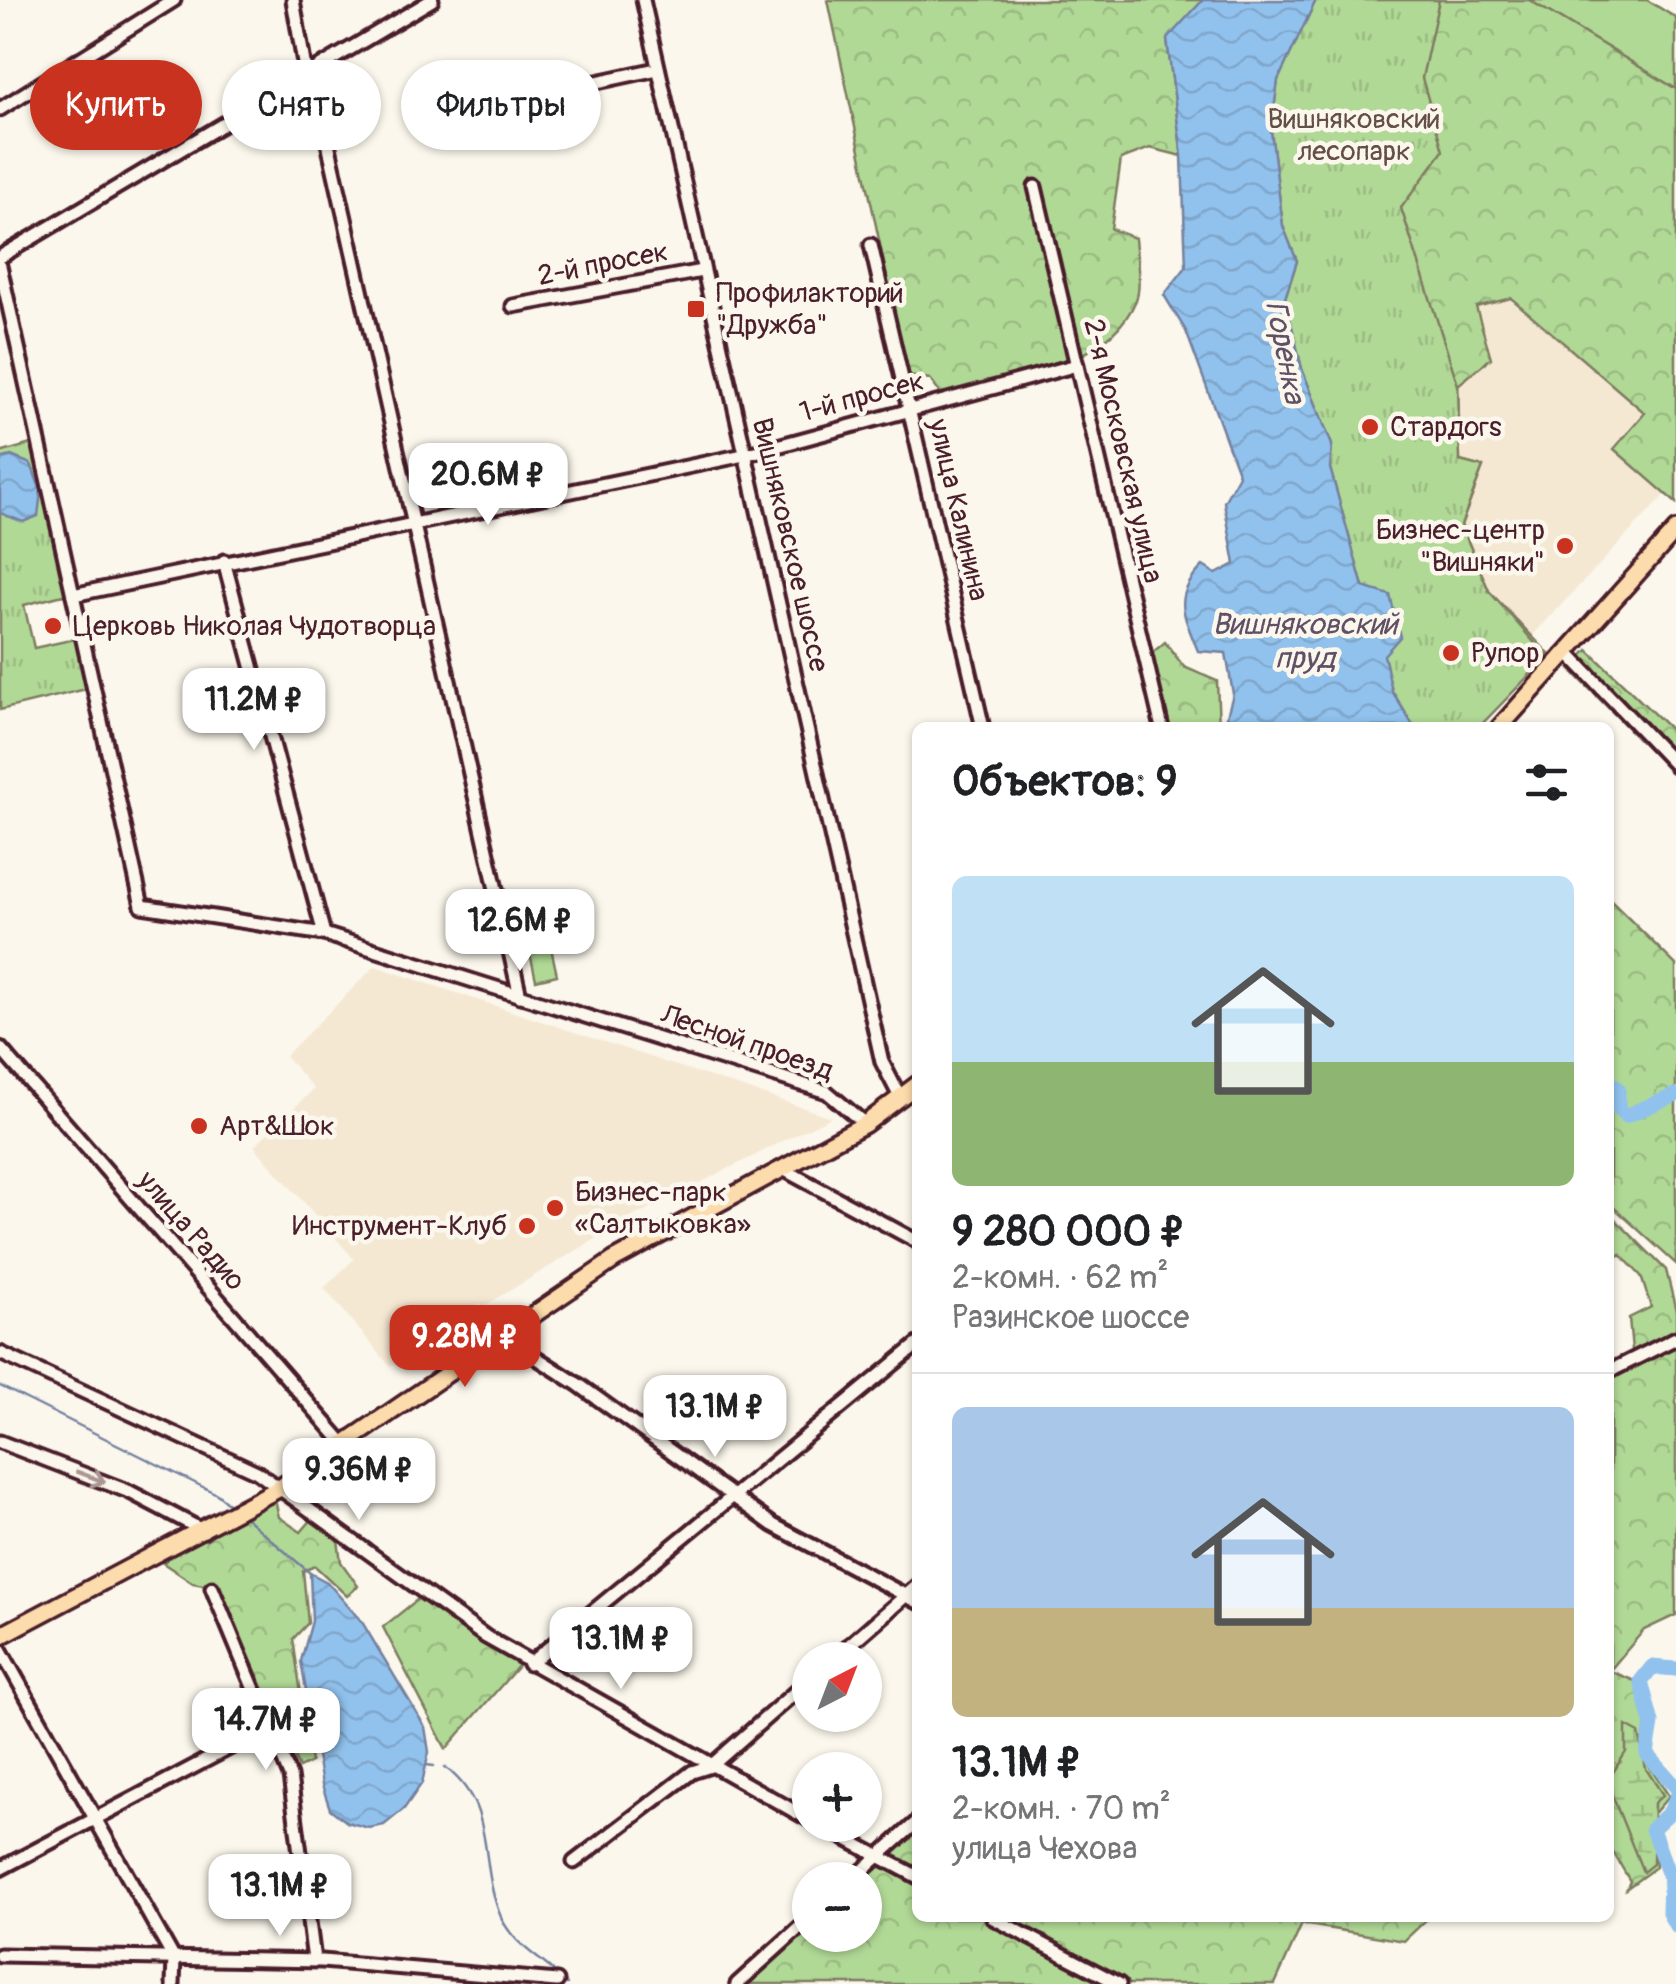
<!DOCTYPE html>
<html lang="ru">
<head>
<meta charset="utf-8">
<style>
	body { margin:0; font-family:Pangolin,sans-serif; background:#f6f6f6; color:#202124; height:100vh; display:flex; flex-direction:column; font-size:38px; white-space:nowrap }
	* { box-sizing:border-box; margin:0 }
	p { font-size:32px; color:#757577 }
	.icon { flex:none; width:55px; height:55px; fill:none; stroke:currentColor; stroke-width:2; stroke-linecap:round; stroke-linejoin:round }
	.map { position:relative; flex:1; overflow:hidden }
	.details { position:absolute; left:912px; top:722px; width:702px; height:1200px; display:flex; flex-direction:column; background:#fff; border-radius:15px; box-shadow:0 2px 8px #0004 }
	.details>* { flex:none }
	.hud { position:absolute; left:30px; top:60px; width:732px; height:90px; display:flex; gap:20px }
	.needle { width:65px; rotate:42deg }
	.buttons { position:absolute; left:792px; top:1642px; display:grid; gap:20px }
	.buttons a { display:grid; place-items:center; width:90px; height:90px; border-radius:50%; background:#fff; box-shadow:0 2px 8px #0004; font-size:50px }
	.price { position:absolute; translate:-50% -85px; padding:0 22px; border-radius:20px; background:#fff; color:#222; font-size:32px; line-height:65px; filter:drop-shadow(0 2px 5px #0008) }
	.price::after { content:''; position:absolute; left:50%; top:60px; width:30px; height:22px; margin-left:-15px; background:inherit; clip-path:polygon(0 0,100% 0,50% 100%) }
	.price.selected { background:#c8321e; color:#fff }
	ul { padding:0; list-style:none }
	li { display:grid; align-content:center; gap:20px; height:530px; padding:0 40px }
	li+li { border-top:2px solid #e0e0e0 }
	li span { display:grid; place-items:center; height:310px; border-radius:15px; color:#555 }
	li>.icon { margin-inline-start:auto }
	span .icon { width:180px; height:180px; fill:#fffc; stroke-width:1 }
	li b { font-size:42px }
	h2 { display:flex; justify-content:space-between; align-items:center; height:120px; padding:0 40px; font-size:42px }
	.chip { padding:0 35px; border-radius:45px; background:#fff; box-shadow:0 2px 8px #0004; font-size:35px; line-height:90px }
	.chip.selected { background:#c8321e; color:#fff }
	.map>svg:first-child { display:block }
	.built { fill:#f5e8d3 }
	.grass { fill:#b1d996; stroke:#7e7c60; stroke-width:2.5 }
	.forest { fill:url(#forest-crowns); stroke:#7e7c60; stroke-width:2.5 }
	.wetland { fill:url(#wetland-marsh); stroke:#7e7c60; stroke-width:2.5 }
	.park { fill:url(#park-tufts); stroke:#7e7c60; stroke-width:2.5 }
	.water { fill:url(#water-waves); stroke:#75819f; stroke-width:2.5 }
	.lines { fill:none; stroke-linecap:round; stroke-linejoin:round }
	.stream { stroke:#75819f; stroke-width:2.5 }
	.river { stroke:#91c2ed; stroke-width:15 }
	.minor-casing { stroke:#4a1f2b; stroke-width:19 }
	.major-casing { stroke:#4a1f2b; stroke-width:22 }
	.minor { stroke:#fbf7ec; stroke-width:11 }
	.major { stroke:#fcdcac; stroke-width:15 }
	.oneway { stroke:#ab9695 }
	.poi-dot { fill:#c8321e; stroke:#fbf7ec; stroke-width:4 }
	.labels { text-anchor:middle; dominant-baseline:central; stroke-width:9; stroke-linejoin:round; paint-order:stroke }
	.park-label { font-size:28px; fill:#644e46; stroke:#fbf7ec }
	.street-label { font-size:28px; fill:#4a1f2b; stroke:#fbf7ec }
	.poi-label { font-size:28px; fill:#4a1f2b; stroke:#fbf7ec; text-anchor:start }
	.water-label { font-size:30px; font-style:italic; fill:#5f5065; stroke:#fbf7ec }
</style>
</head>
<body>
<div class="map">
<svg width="1676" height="1984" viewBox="0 0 1676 1984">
	<defs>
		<pattern id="forest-crowns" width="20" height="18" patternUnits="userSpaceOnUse" patternTransform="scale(2.5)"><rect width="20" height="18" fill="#b1d996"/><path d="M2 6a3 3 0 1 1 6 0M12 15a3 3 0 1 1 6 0" fill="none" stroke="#9aba81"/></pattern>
		<pattern id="wetland-marsh" width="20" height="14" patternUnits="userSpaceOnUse" patternTransform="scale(2.5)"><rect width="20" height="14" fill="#b1d996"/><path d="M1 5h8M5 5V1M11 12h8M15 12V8" fill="none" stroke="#9aba81"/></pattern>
		<pattern id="park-tufts" width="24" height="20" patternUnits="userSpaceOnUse" patternTransform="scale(2.5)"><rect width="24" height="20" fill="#b1d996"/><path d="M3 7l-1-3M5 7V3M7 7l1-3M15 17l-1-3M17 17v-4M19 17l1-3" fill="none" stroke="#9aba81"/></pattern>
		<pattern id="water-waves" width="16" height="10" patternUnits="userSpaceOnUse" patternTransform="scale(2.5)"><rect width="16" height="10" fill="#91c2ed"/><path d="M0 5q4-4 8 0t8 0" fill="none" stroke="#7fa6cb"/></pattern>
	</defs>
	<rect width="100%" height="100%" fill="#fbf7ec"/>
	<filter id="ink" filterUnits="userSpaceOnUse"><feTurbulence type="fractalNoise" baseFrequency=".01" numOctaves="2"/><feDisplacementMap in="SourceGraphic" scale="20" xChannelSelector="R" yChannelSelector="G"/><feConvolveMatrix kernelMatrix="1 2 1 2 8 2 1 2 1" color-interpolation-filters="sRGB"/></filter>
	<g filter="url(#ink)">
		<g class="built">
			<path d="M 1510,298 L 1645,414 L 1615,449 L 1666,494 L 1532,636 L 1489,591 L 1461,525 L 1483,467 L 1460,461 L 1458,385 L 1491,358 L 1475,307 Z"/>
			<path d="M 375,966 L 831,1117 L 632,1217 L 484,1306 L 480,1303 L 390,1366 L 324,1288 L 354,1259 L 254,1146 L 314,1089 L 285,1056 Z"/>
		</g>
		<g class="grass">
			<path d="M 1529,0 L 1647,0 L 1676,18 L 1676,89 Z"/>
			<path d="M 547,930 L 557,975 L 536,980 L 526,935 Z"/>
		</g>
		<g class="forest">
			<path d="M 828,0 L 1203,0 L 1167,40 L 1182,156 L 1150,148 L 1121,159 L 1111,229 L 1135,238 C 1136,255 1142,284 1136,300 C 1107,370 1006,379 941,395 L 930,379 L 908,376 Z"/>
			<path d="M 1316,0 L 1529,0 L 1676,89 L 1676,503 L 1614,449 L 1645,413 L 1511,298 L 1476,307 L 1491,358 L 1458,385 L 1460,461 L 1483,467 L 1461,525 L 1489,591 L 1549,654 L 1477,727 L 1414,727 C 1357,589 1324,442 1285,298 L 1297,261 L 1283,226 Z"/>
			<path d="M 1165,642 L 1184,667 L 1217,681 L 1219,727 L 1169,727 L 1152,653 Z"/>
			<path d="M 1588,650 L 1676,735 L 1676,777 L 1570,669 Z"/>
			<path d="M 1610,900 L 1676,965 L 1676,1264 L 1610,1204 Z"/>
			<path d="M 1610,1214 L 1666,1270 L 1676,1311 L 1676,1615 L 1644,1630 L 1610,1670 L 1610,1376 L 1633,1361 L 1629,1318 L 1651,1307 L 1641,1276 L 1620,1254 L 1610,1264 Z"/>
			<path d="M 275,1500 L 279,1517 L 301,1532 L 313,1518 L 338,1540 L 341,1562 L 358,1586 L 347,1596 L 315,1566 L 303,1571 L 308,1623 L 293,1639 L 311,1762 L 299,1768 L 219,1588 L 193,1583 L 163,1563 L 174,1552 Z"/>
			<path d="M 418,1599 L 519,1665 L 446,1749 L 383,1627 Z"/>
			<path d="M 1610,1671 L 1635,1681 L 1656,1726 L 1637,1748 L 1669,1796 L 1651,1817 L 1656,1867 L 1627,1888 L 1630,1881 L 1610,1847 Z"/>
			<path d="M 917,1823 L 918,1918 L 1428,1918 L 1404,1941 L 1302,1924 L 1275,1984 L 737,1984 L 810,1919 L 810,1935 L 865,1935 L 865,1880 L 854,1880 Z"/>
		</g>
		<path class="wetland" d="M 1626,1726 L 1639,1733 L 1646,1769 L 1663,1795 L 1654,1803 L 1653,1864 L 1643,1872 L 1610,1790 L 1610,1777 L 1626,1752 Z"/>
		<g class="park">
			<path d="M 1316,0 L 1439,0 L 1422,78 L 1443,151 L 1401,208 L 1458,385 L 1460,461 L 1483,467 L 1461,525 L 1489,591 L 1547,657 L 1479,727 L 1414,727 L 1392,691 L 1330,468 L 1332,445 L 1302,369 L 1285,298 L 1297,261 L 1283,226 L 1271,131 L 1278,80 Z"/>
			<path d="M 34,443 L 67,594 L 24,605 L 34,648 L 75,639 L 86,689 L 0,710 L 0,453 Z"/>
		</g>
		<g class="water">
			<path d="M 1203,0 L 1316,0 L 1278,80 L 1271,131 L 1283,226 L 1297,261 L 1285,298 L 1302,369 L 1332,445 L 1330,468 L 1363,587 L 1390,595 L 1400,637 L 1384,655 L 1392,691 L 1414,727 L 1231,727 L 1227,716 L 1233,694 L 1226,653 L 1198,651 C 1183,614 1172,597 1203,566 L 1216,574 L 1235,564 L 1224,502 L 1239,475 L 1186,331 L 1164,295 L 1186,267 L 1182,156 L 1167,39 Z"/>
			<path d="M 11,456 L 31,464 L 41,491 L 38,516 L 23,522 L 0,513 L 0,459 Z"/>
			<path d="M 310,1573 L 327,1582 L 362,1622 L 425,1727 L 429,1752 L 422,1783 L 404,1809 L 384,1825 L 369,1828 L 347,1822 L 330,1809 L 322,1785 L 301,1661 L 312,1621 Z"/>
		</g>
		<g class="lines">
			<g class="stream">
				<path d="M 0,1386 L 217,1494 L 233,1507"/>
				<path d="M 246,1518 L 310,1573"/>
				<path d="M 426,1765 L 434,1766"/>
				<path d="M 445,1767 C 498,1808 477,1860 501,1917 C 514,1947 546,1960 567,1984"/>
			</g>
			<g class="river">
				<path d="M 1610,1083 L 1618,1089 L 1618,1109 L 1625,1116 L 1676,1095"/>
				<path d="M 1676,1669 L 1652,1667 L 1641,1681 L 1652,1723 L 1647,1754 L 1676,1787"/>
				<path d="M 1676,1798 L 1670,1812 L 1652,1829 L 1670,1878 L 1669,1913 L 1676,1926"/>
			</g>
			<g class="minor-casing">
				<g id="minor">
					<path d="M 293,0 L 308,86 L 328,143 L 520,996"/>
					<path d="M 643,0 L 882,1062 L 900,1097"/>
					<path d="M 0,109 L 174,0"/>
					<path d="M 463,111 L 657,69"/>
					<path d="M 1035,187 L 1162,728"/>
					<path d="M 871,245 L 983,728"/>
					<path d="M 0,257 L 432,0"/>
					<path d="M 0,266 L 142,906 L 324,934 L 827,1092 L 865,1124"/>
					<path d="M 513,306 L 702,271"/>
					<path d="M 224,561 L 324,934"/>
					<path d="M 73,595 L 744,455 L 1077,365"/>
					<path d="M 1568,653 L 1676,766"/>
					<path d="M 0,1048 L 346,1446"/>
					<path d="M 781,1168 L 918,1242"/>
					<path d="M 503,1336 L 579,1385 L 773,1525 L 918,1602"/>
					<path d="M 0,1353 L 257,1472 L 486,1637 L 810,1820"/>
					<path d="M 1610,1371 L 1676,1338"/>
					<path d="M 0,1442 L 130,1492 L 204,1531"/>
					<path d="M 212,1588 L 290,1776 L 314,1960"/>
					<path d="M 0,1649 L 174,1959 L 173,1984"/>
					<path d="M 832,1660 L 918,1585"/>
					<path d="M 529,1664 L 918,1344"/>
					<path d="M 820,1825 L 918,1877"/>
					<path d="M 574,1862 L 692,1772 L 711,1766 L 810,1679"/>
					<path d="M 0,1869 L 267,1728"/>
					<path d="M 852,1880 L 918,1821"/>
					<path d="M 993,1918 L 1119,1984"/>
					<path d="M 0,1955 L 322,1961 L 557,1981"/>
					<path d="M 737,1984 L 810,1918"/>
				</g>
			</g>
			<g class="major-casing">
				<g id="major">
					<path d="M 1499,728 L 1676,530"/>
					<path d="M 0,1636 L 278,1489 L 614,1260 L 865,1124 L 918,1084"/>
				</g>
			</g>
			<use href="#minor" class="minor"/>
			<use href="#major" class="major"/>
		</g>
		<defs><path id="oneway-shaft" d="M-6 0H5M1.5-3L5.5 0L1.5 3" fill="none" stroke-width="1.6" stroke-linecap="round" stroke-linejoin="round" transform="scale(2.5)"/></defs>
		<use class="oneway" href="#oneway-shaft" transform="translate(91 1477) rotate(21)"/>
	</g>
	<g class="poi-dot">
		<rect x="686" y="299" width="20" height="20" rx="5"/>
		<circle cx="1370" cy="427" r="10"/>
		<circle cx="1565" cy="546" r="10"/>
		<circle cx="53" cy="626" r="10"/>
		<circle cx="1451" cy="653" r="10"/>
		<circle cx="199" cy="1126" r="10"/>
		<circle cx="555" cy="1208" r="10"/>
		<circle cx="527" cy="1226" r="10"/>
	</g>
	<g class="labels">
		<g class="park-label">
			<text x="1354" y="119">Вишняковский<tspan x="1354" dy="32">лесопарк</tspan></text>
		</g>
		<g class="street-label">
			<text transform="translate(603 264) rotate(-11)">2-й просек</text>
			<text transform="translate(862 397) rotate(-15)">1-й просек</text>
			<text transform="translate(1123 451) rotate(77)">2-я Московская улица</text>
			<text transform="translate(958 510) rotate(77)">улица Калинина</text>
			<text transform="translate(790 545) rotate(77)">Вишняковское шоссе</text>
			<text transform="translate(747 1043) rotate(19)">Лесной проезд</text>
			<text transform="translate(191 1231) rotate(49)">улица Радио</text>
		</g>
		<g class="poi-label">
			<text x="716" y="293">Профилакторий<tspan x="716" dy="32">"Дружба"</tspan></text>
			<text x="1390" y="427">Стардогs</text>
			<text x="1545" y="530" text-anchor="end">Бизнес-центр<tspan x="1545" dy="32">"Вишняки"</tspan></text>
			<text x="73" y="626">Церковь Николая Чудотворца</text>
			<text x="1471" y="653">Рупор</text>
			<text x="219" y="1126">Арт&amp;Шок</text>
			<text x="575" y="1192">Бизнес-парк<tspan x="575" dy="32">«Салтыковка»</tspan></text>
			<text x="507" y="1226" text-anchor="end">Инструмент-Клуб</text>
		</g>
		<g class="water-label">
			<text transform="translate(1285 352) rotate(79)">Горенка</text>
			<text x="1305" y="624">Вишняковский<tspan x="1305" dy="34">пруд</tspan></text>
		</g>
	</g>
</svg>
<div class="buttons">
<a><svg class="needle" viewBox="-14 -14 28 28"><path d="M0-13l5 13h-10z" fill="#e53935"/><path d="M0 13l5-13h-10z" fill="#757577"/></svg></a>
<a>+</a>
<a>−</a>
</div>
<b class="price" style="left:488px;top:528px">20.6M ₽</b>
<b class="price" style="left:254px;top:753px">11.2M ₽</b>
<b class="price" style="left:520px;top:974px">12.6M ₽</b>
<b class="price selected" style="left:465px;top:1390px">9.28M ₽</b>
<b class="price" style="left:715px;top:1460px">13.1M ₽</b>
<b class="price" style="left:359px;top:1523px">9.36M ₽</b>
<b class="price" style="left:621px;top:1692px">13.1M ₽</b>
<b class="price" style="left:266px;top:1773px">14.7M ₽</b>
<b class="price" style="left:280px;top:1939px">13.1M ₽</b>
<div class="hud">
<a class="chip selected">Купить</a>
<a class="chip">Снять</a>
<a class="chip">Фильтры</a>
</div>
<section class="details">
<h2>Объектов: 9<svg class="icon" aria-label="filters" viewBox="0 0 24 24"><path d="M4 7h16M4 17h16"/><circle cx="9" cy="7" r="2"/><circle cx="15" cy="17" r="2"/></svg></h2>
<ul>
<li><span style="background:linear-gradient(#bfe0f5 60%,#8fb573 0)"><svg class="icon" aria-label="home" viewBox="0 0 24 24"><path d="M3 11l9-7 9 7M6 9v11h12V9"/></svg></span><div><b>9 280 000 ₽</b><p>2-комн. · 62 m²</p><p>Разинское шоссе</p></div></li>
<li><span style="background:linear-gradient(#a9c7e8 65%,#c2b280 0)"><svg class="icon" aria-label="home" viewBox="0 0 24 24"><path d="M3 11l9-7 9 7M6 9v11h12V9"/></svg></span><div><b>13.1M ₽</b><p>2-комн. · 70 m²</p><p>улица Чехова</p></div></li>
</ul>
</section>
</div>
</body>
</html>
